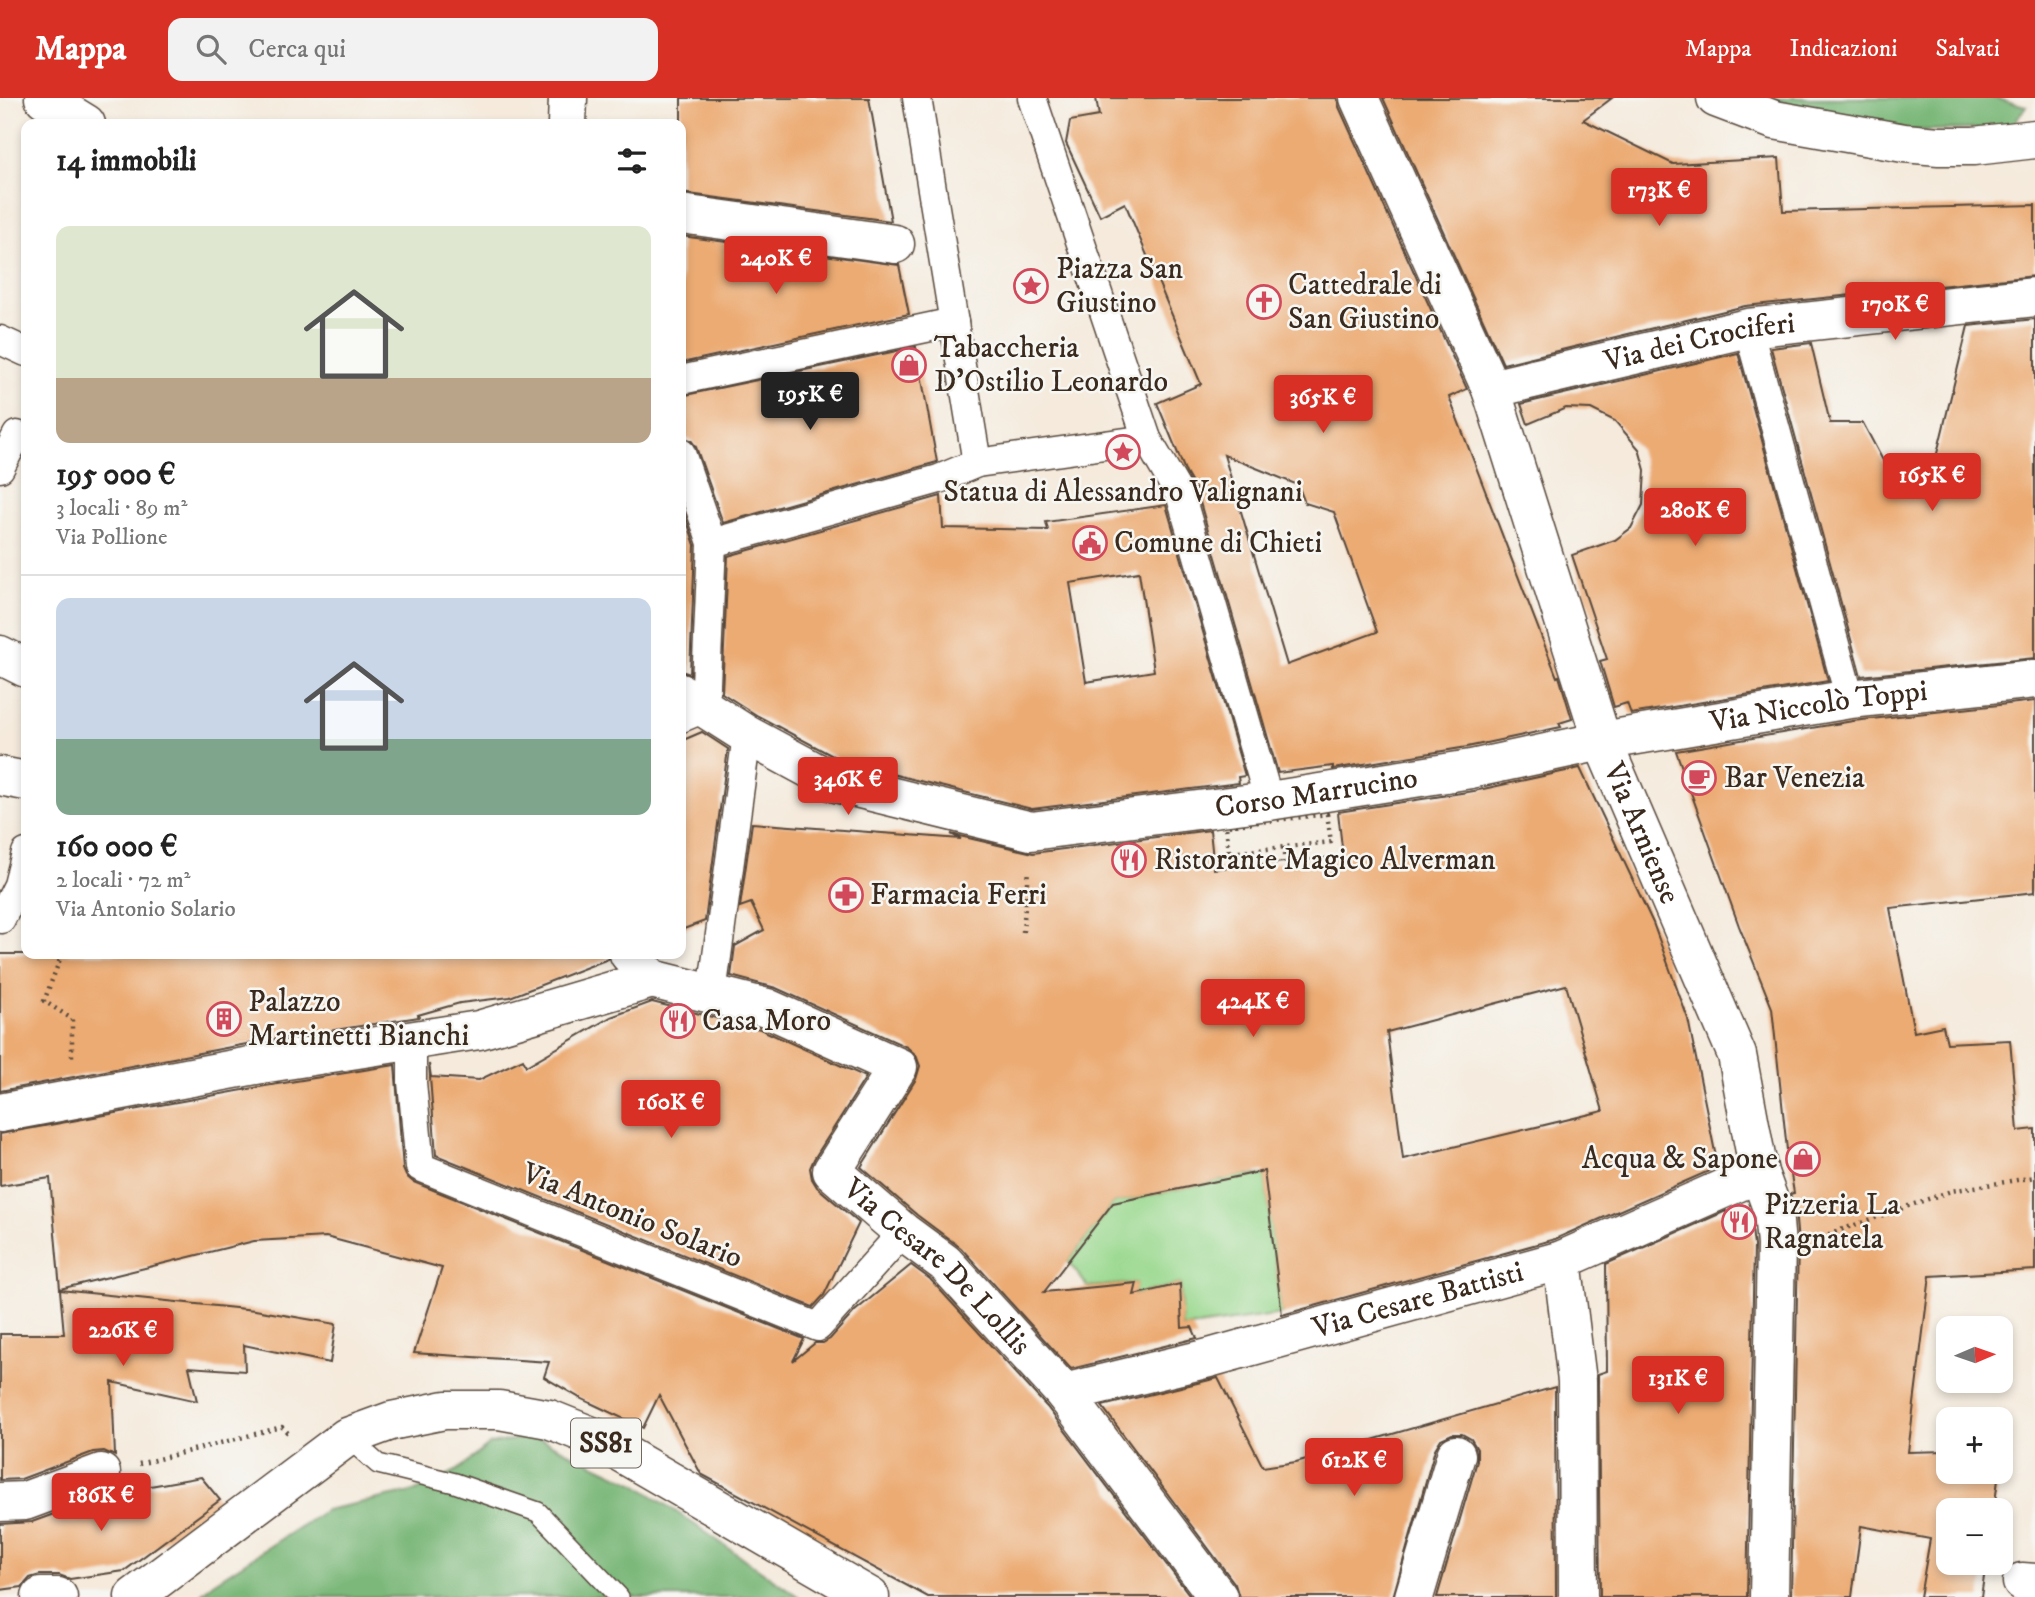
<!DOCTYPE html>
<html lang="it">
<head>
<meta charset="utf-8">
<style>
	body { margin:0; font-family:"IM FELL DW Pica",serif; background:#f2f2f2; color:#222; height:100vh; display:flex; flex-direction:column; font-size:26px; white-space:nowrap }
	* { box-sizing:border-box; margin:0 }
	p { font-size:23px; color:#767676 }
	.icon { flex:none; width:38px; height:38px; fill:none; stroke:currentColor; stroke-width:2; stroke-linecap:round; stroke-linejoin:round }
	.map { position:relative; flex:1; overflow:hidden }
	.panel { position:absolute; left:21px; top:21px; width:665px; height:840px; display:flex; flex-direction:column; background:#fff; border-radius:14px; box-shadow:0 4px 10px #0003 }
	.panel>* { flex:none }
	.needle { width:46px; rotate:88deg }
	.controls { position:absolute; left:1936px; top:1218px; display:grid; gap:14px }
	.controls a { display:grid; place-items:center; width:77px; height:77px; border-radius:14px; background:#fff; box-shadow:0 4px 10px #0003; font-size:35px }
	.price { position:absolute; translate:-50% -60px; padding:0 16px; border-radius:7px; background:#d93025; color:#fff; font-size:23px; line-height:46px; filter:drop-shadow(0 2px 4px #0008) }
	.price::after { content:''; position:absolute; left:50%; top:42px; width:21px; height:16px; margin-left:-10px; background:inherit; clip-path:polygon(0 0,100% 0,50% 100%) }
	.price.selected { background:#222; color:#fff }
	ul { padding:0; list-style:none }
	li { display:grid; align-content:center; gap:14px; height:371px; padding:0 35px }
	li+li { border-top:2px solid #e0e0e0 }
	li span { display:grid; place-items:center; height:217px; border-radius:14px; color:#555 }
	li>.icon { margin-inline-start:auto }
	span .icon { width:126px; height:126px; fill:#fffc; stroke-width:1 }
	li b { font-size:30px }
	h2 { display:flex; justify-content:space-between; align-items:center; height:84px; padding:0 35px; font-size:30px }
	header { display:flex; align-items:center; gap:42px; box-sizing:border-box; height:98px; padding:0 35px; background:#d93025; color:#fff }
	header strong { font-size:33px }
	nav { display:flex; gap:38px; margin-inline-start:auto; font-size:24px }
	.search { width:490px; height:63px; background:#f2f2f2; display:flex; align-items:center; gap:18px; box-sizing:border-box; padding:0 24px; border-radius:14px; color:#767676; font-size:26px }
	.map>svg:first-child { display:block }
	.green { fill:#9ad88e; stroke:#6a8156; stroke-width:2 }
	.forest { fill:#7bb879; stroke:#5b714c; stroke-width:2 }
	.building { fill:#ecab73; fill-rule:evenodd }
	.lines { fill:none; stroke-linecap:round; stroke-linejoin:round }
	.service-casing { stroke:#57473a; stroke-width:22 }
	.pedestrian-casing { stroke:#57473a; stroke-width:31 }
	.minor-casing { stroke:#57473a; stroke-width:41 }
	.tertiary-casing { stroke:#57473a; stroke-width:41 }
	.primary-casing { stroke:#57473a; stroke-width:41 }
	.path { stroke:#57473a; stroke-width:4.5; stroke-dasharray:2 5; stroke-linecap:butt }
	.service { stroke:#fff; stroke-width:19 }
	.pedestrian { stroke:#fff; stroke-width:28 }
	.minor { stroke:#fff; stroke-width:38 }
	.tertiary { stroke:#fff; stroke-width:38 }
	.primary { stroke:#fff; stroke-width:38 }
	.labels { text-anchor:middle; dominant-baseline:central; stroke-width:5; stroke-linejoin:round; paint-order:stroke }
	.shield { fill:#f6f6f2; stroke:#73675e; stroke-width:2 }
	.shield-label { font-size:28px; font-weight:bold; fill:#3b2a1e }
	.poi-label { font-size:30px; fill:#3b2a1e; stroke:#f6f6f2; text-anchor:start }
	.street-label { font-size:30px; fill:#3b2a1e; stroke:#f6f6f2 }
</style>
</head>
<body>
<header>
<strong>Mappa</strong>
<div class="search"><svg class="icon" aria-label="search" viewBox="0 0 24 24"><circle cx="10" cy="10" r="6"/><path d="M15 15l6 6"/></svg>Cerca qui</div>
<nav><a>Mappa</a><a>Indicazioni</a><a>Salvati</a></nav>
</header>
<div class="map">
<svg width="2035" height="1499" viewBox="0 0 2035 1499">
	<rect width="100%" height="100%" fill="#f6f6f2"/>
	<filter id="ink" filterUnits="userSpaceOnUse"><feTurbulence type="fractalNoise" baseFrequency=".0143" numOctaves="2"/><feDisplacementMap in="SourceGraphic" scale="14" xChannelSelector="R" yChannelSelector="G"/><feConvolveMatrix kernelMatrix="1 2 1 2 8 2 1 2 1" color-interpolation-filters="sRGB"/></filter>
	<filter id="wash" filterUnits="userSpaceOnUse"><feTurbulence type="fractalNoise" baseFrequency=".00686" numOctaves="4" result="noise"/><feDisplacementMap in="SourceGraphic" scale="28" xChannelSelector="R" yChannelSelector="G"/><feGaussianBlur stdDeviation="1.57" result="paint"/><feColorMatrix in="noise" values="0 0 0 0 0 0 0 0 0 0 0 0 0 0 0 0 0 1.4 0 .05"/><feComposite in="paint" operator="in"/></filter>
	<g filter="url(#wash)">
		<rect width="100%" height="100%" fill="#f5eadc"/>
		<path class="green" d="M 1244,1077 L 1265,1077 L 1282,1216 L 1182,1230 L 1180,1186 L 1134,1197 L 1136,1185 L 1088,1189 L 1068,1163 L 1113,1105 Z"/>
		<g class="forest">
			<path d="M 1757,0 L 1993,0 L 2026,8 L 2011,30 L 1897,33 Z"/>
			<path d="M 534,1338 L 636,1386 L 799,1499 L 198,1499 L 213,1485 L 326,1412 L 416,1393 L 458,1372 L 490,1346 Z"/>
		</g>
		<g id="blocks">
			<g class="building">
				<path d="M 681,0 L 869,0 L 891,123 L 681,95 Z"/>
				<path d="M 1096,0 L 1337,0 L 1339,9 L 1467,291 L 1449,299 L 1557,579 L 1559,578 L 1572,621 L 1559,625 L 1561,629 L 1467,649 L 1333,671 L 1333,668 L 1278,675 L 1197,394 L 1186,375 L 1157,305 L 1201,286 L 1125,105 L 1100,118 L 1066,45 L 1070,23 L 1099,18 ZM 1224,357 L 1298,387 L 1305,405 L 1334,414 L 1377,534 L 1287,567 Z"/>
				<path d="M 1383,0 L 1612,0 L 1583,22 L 1673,66 L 1779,60 L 1783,113 L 2035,107 L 2035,178 L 1745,208 L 1503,266 Z"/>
				<path d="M 681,138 L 899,167 L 909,216 L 681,265 Z"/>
				<path d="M 2035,221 L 2035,560 L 1861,578 L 1771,250 L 1811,245 L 1830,325 L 1863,325 L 1888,372 L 1934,368 L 1968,228 Z"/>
				<path d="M 916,249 L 937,364 L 723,425 L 696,349 L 691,342 L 681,339 L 681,298 Z"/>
				<path d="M 1738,255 L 1828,583 L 1631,616 L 1627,605 L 1614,609 L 1600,563 L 1607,561 L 1572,457 L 1615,442 L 1631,430 L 1643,407 L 1645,372 L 1639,351 L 1615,323 L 1591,311 L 1566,310 L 1528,326 L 1521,306 Z"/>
				<path d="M 941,398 L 943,430 L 1048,432 L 1046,424 L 1166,407 L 1245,678 L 1238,679 L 1239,685 L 1032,711 L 844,664 L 758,618 L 722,595 L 728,458 ZM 1139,474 L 1154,573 L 1086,584 L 1070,485 Z"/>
				<path d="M 681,405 L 695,447 L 690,576 L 681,573 Z"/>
				<path d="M 2035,603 L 2035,794 L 1890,810 L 1914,934 L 1943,928 L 1947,945 L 2010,942 L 2018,1033 L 2035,1031 L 2035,1172 L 1930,1178 L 1908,1354 L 1948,1353 L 1948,1374 L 1999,1374 L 1994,1412 L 1948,1412 L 1948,1465 L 1986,1465 L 1981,1499 L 1920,1499 L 1930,1441 L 1861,1428 L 1852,1499 L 1791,1499 L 1798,1145 L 1795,1111 L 1790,1096 L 1794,1095 L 1787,1052 L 1772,910 L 1739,828 L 1676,653 L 1853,623 Z"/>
				<path d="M 702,634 L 728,651 L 705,823 L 681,832 L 681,643 Z"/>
				<path d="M 1580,670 L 1653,825 L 1688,921 L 1718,1069 L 1555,1141 L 1282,1217 L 1264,1073 L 1113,1105 L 1044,1194 L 1137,1185 L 1134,1197 L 1180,1186 L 1182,1230 L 1192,1229 L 1197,1240 L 1071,1271 L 961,1150 L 917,1117 L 861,1069 L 916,981 L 920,968 L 916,957 L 907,949 L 776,890 L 731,878 L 735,848 L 764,832 L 751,805 L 740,809 L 752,725 L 961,741 L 951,736 L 1033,755 L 1210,732 L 1214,771 L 1343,758 L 1338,714 L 1474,693 ZM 1566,887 L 1603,1013 L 1403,1061 L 1387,934 Z"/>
				<path d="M 0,856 L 608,856 L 608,861 L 510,899 L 460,905 L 418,917 L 419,919 L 257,944 L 0,993 Z"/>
				<path d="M 652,904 L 760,931 L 866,979 L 814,1061 L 810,1070 L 812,1081 L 817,1089 L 859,1125 L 824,1197 L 813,1209 L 436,1057 L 429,966 L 431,979 L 479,982 L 523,961 L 526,968 L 611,919 Z"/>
				<path d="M 395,967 L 403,1071 L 406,1078 L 413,1084 L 804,1241 L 793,1263 L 815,1245 L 823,1245 L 830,1241 L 855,1213 L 911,1167 L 930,1181 L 1047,1309 L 1191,1499 L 928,1499 L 701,1376 L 659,1297 L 643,1330 L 580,1300 L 544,1279 L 549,1264 L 414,1255 L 442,1170 L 326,1139 L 254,1143 L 60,1191 L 50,1080 L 0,1088 L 0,1036 L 265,988 Z"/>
				<path d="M 1726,1113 L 1728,1124 L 1750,1115 L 1754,1148 L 1747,1499 L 1600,1499 L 1598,1276 L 1607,1273 L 1606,1166 Z"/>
				<path d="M 60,1192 L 255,1212 L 336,1226 L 330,1265 L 244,1247 L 245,1273 L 189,1269 L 197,1303 L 112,1284 L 115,1358 L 104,1353 L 93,1354 L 21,1381 L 0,1382 L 0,1236 L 64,1236 Z"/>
				<path d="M 1218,1280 L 1263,1369 L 1296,1364 L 1555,1289 L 1556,1499 L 1437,1499 L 1477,1363 L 1477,1351 L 1471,1341 L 1462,1336 L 1452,1336 L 1441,1341 L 1435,1351 L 1393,1499 L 1239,1499 L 1235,1486 L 1102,1308 Z"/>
				<path d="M 201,1379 L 220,1402 L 124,1473 L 70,1481 L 59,1477 L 40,1477 L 30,1480 L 22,1489 L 0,1492 L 0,1426 L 32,1424 L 109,1396 L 116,1391 L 116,1394 Z"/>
			</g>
		</g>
	</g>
	<g filter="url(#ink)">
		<use href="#blocks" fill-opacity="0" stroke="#57473a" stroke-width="2"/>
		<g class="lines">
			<g class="service-casing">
				<path id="service" d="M 347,1339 L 378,1366 L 455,1385 L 538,1414 L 619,1499"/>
			</g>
			<g class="pedestrian-casing">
				<g id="pedestrian">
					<path d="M 917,0 L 977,365"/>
					<path d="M 1032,0 L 1147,341 L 1181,399 L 1269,703"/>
					<path d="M 1748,230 L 1850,601"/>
					<path d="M 0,242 L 26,254"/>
					<path d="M 681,282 L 954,224"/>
					<path d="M 681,355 L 712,445 L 939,381 L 977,365 L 1147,341"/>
					<path d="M 0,370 L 17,337"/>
					<path d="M 681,620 L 705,610 L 712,445"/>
					<path d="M 1,821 L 18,787 L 26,755"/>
					<path d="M 712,895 L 747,637"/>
					<path d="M 412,943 L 412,984 L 420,1069 L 818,1229 L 903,1134"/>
				</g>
			</g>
			<g class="minor-casing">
				<g id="minor">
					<path d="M 44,0 L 86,26"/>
					<path id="s1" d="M 1359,0 L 1491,291 L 1602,643 L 1737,957 L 1759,1075 L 1773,1113 L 1776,1147 L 1769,1499"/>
					<path d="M 567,26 L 568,0"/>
					<path d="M 681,116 L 895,146"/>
					<path id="s2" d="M 1491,291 L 1748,230 L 2035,199"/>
					<path d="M 0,557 L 26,570"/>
					<path id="s3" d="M 681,595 L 747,637 L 836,685 L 1031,733 L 1269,703 L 1471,671 L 1602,643 L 1850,601 L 2035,581"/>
					<path d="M 0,678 L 26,683"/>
					<path id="s4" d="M 629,856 L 652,881 L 767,910 L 898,969 L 832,1073 L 903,1134 L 945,1165 L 1064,1295 L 1218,1499"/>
					<path d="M 0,1015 L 261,966 L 479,932 L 652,881"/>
					<path d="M 1562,1162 L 1577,1283 L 1578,1499"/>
					<path id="s5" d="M 1064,1295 L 1209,1260 L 1562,1162 L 1759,1075"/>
					<path d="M 0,1404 L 25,1403 L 101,1375"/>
					<path d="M 2022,1484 L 2035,1485"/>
					<path d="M 41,1499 L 58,1499"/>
					<path d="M 1414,1499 L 1456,1357"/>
				</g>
			</g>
			<g class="tertiary-casing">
				<path id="tertiary" d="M 1716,0 L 1774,22 L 1904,45 L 1939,48 L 1974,48 L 2035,41"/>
			</g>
			<g class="primary-casing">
				<path id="primary" d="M 134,1499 L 347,1339 L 391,1323 L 445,1312 L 499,1312 L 549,1321 L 594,1339 L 870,1499"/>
			</g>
			<g class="path">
				<path d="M 1327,716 L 1331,744 L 1229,755 L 1226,728 Z"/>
				<path d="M 1283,749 L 1285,764"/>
				<path d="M 1023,834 L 1028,772"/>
				<path d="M 62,856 L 44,903 L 72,921 L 72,962"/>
				<path d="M 1815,1141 L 1951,1093 L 2035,1079"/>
				<path d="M 139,1366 L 282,1329 L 288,1335"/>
			</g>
			<use href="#service" class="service"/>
			<use href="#pedestrian" class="pedestrian"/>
			<use href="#minor" class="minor"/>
			<use href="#tertiary" class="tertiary"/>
			<use href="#primary" class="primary"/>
		</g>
	</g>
	<defs>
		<g id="sight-ring" transform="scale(1.75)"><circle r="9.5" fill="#f6f6f2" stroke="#d1495b" stroke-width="1.5"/><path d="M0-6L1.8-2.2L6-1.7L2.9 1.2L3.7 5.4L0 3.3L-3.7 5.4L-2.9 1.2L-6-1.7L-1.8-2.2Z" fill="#d1495b"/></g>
		<g id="church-ring" transform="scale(1.75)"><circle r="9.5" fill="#f6f6f2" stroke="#d1495b" stroke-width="1.5"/><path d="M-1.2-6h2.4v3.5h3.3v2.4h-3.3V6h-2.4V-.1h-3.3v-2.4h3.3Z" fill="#d1495b"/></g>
		<g id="shop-ring" transform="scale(1.75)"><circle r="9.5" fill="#f6f6f2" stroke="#d1495b" stroke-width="1.5"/><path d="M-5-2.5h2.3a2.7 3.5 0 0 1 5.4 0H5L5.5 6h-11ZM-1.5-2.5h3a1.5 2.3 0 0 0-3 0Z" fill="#d1495b"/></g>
		<g id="civic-ring" transform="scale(1.75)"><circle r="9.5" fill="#f6f6f2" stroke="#d1495b" stroke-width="1.5"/><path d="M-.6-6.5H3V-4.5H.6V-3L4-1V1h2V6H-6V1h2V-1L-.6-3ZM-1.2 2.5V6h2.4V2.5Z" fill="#d1495b"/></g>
		<g id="cafe-ring" transform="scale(1.75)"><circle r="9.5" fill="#f6f6f2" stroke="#d1495b" stroke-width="1.5"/><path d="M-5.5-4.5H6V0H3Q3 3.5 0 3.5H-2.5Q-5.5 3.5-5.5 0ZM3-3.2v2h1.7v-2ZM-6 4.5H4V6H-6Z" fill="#d1495b"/></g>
		<g id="restaurant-ring" transform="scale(1.75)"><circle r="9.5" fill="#f6f6f2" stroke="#d1495b" stroke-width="1.5"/><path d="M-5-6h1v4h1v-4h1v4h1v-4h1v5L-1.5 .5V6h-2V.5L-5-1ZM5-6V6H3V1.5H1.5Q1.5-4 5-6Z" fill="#d1495b"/></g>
		<g id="pharmacy-ring" transform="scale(1.75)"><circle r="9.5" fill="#f6f6f2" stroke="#d1495b" stroke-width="1.5"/><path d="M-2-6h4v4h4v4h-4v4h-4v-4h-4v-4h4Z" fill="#d1495b"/></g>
		<g id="building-ring" transform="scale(1.75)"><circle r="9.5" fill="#f6f6f2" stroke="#d1495b" stroke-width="1.5"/><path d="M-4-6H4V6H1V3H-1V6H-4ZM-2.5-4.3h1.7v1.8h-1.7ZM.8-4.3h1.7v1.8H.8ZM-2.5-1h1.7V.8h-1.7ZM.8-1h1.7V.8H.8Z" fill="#d1495b"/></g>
	</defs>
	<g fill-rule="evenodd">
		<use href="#sight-ring" x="1031" y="188"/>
		<use href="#church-ring" x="1264" y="204"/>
		<use href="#shop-ring" x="909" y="267"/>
		<use href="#sight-ring" x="1123" y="354"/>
		<use href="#civic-ring" x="1090" y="445"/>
		<use href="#cafe-ring" x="1699" y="680"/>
		<use href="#restaurant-ring" x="1129" y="762"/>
		<use href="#pharmacy-ring" x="846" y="797"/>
		<use href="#building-ring" x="224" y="921"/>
		<use href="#restaurant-ring" x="678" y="923"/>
		<use href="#shop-ring" x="1803" y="1061"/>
		<use href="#restaurant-ring" x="1739" y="1124"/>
	</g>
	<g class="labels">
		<rect class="shield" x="571" y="1320.5" width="70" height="49" rx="5"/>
		<g class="shield-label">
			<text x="606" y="1345">SS81</text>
		</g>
		<g class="poi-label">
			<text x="1056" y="171">Piazza San<tspan x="1056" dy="34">Giustino</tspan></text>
			<text x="1288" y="187">Cattedrale di<tspan x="1288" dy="34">San Giustino</tspan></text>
			<text x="934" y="250">Tabaccheria<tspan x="934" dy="34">D'Ostilio Leonardo</tspan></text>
			<text x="1123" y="394" text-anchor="middle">Statua di Alessandro Valignani</text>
			<text x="1114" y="445">Comune di Chieti</text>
			<text x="1724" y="680">Bar Venezia</text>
			<text x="1154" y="762">Ristorante Magico Alverman</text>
			<text x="870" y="797">Farmacia Ferri</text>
			<text x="248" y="904">Palazzo<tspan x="248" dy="34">Martinetti Bianchi</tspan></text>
			<text x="702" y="923">Casa Moro</text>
			<text x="1778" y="1061" text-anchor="end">Acqua &amp; Sapone</text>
			<text x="1764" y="1107">Pizzeria La<tspan x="1764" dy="34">Ragnatela</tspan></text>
		</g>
		<g class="street-label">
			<text stroke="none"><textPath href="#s2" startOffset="214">Via dei Crociferi</textPath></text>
			<text stroke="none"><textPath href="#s3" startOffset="1178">Via Niccolò Toppi</textPath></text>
			<text stroke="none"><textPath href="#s3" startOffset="668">Corso Marrucino</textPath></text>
			<text stroke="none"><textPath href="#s1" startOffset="789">Via Arniense</textPath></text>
			<text transform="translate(632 1118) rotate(22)">Via Antonio Solario</text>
			<text stroke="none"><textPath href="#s4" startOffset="562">Via Cesare De Lollis</textPath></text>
			<text stroke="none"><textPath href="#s5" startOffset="366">Via Cesare Battisti</textPath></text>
		</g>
	</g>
</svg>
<div class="controls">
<a><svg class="needle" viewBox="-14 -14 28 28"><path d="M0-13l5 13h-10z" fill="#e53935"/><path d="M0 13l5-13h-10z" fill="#767676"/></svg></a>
<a>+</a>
<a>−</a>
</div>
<b class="price" style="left:1659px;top:130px">173K €</b>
<b class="price" style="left:776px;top:198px">240K €</b>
<b class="price" style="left:1895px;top:244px">170K €</b>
<b class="price selected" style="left:810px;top:334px">195K €</b>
<b class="price" style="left:1323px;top:337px">365K €</b>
<b class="price" style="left:1932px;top:415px">165K €</b>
<b class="price" style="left:1695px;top:450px">280K €</b>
<b class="price" style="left:848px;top:719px">346K €</b>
<b class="price" style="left:1253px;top:941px">424K €</b>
<b class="price" style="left:671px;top:1042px">160K €</b>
<b class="price" style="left:123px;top:1270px">226K €</b>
<b class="price" style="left:1678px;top:1318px">131K €</b>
<b class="price" style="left:1354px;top:1400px">612K €</b>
<b class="price" style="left:101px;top:1435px">186K €</b>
<section class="panel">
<h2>14 immobili<svg class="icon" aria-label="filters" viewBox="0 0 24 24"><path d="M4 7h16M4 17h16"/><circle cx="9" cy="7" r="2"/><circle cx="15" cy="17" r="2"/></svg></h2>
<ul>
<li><span style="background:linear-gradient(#dfe7d0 70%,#b9a48a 0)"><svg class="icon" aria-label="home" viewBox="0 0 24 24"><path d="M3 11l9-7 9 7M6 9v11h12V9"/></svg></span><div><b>195 000 €</b><p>3 locali · 89 m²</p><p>Via Pollione</p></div></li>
<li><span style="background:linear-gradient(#c9d6e8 65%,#7fa58c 0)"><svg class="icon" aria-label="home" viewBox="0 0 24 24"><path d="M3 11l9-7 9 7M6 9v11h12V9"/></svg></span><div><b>160 000 €</b><p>2 locali · 72 m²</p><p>Via Antonio Solario</p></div></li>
</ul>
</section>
</div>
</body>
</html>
